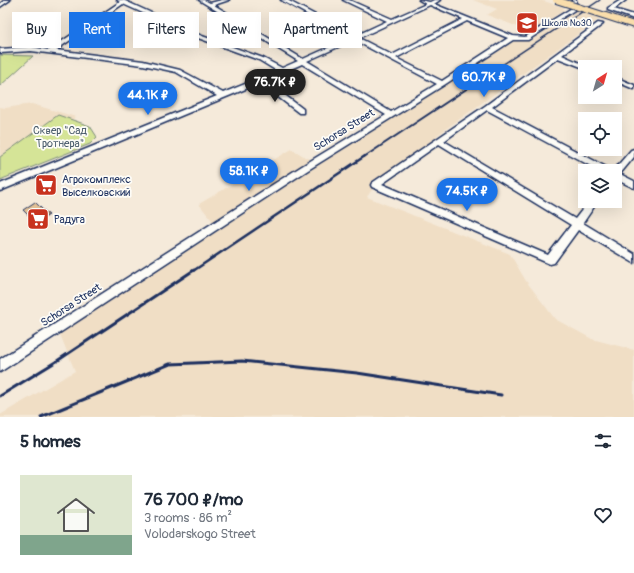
<!DOCTYPE html>
<html lang="en">
<head>
<meta charset="utf-8">
<style>
	body { margin:0; font-family:Pangolin,sans-serif; background:#f2f2f3; color:#1f2937; height:100vh; display:flex; flex-direction:column; font-size:15px; white-space:nowrap }
	* { box-sizing:border-box; margin:0 }
	p { font-size:13px; color:#747a83 }
	.icon { flex:none; width:22px; height:22px; fill:none; stroke:currentColor; stroke-width:2; stroke-linecap:round; stroke-linejoin:round }
	.map { position:relative; height:417px; overflow:hidden }
	.panel { display:flex; flex-direction:column; background:#fff; flex:1 }
	.panel>* { flex:none }
	.guide { position:absolute; left:12px; top:12px; width:400px; height:36px; display:flex; gap:8px }
	.needle { width:26px; rotate:37deg }
	.buttons { position:absolute; left:578px; top:60px; display:grid; gap:8px }
	.buttons a { display:grid; place-items:center; width:44px; height:44px; border-radius:0px; background:#fff; box-shadow:0 4px 16px #0002; font-size:20px }
	.price { position:absolute; translate:-50% -34px; padding:0 9px; border-radius:14px; background:#1a73e8; color:#fff; font-size:13px; line-height:26px; filter:drop-shadow(0 1px 2px #0008) }
	.price::after { content:''; position:absolute; left:50%; top:24px; width:12px; height:9px; margin-left:-6px; background:inherit; clip-path:polygon(0 0,100% 0,50% 100%) }
	.price.active { background:#222; color:#fff }
	ul { padding:0; list-style:none }
	li { display:flex; align-items:center; gap:12px; height:100px; padding:0 20px }
	li span { display:grid; place-items:center; flex:none; width:112px; height:80px; border-radius:0px; color:#555 }
	li>.icon { margin-inline-start:auto }
	span .icon { width:48px; height:48px; fill:#fffc; stroke-width:1 }
	li b { font-size:17px }
	h2 { display:flex; justify-content:space-between; align-items:center; height:48px; padding:0 20px; font-size:17px }
	.chip { padding:0 14px; border-radius:0px; background:#fff; box-shadow:0 4px 16px #0002; font-size:14px; line-height:36px }
	.chip.active { background:#1a73e8; color:#fff }
	.map>svg:first-child { display:block }
	.built { fill:#f0dec5 }
	.green { fill:#d5e497; stroke:#788a7a }
	.lines { fill:none; stroke-linecap:round; stroke-linejoin:round }
	.minor-casing { stroke:#1b2f5e; stroke-width:3 }
	.minor { fill:#fdfcf7; fill-rule:evenodd }
	.rail-far3 { stroke:#1b2f5e; stroke-width:1.5 }
	.rail-far2 { stroke:#1b2f5e; stroke-width:2 }
	.rail-far1 { stroke:#1b2f5e; stroke-width:2.5 }
	.rail { stroke:#1b2f5e; stroke-width:3 }
	.major-bridge-casing { stroke:#1b2f5e; stroke-width:8; stroke-linecap:butt }
	.major-bridge { stroke:#f9ddab; stroke-width:6 }
	.shaded-wall { fill:#9f8768; stroke:#1b2f5e }
	.building { fill:#e3c195; stroke:#1b2f5e }
	.labels { text-anchor:middle; dominant-baseline:central; stroke-width:3.5; stroke-linejoin:round; paint-order:stroke }
	.far-poi-label { font-size:9px; fill:#1b2f5e; stroke:#fdfcf7; text-anchor:start }
	.park-label { font-size:11px; fill:#4a5c6c; stroke:#fdfcf7 }
	.street-label { font-size:11px; fill:#1b2f5e; stroke:#fdfcf7 }
	.poi-label { font-size:11px; fill:#1b2f5e; stroke:#fdfcf7; text-anchor:start }
</style>
</head>
<body>
<div class="map">
<svg width="634" height="417" viewBox="0 0 634 417">
	<rect width="100%" height="100%" fill="#f5eada"/>
	<filter id="ink" filterUnits="userSpaceOnUse"><feTurbulence type="fractalNoise" baseFrequency=".025" numOctaves="2"/><feDisplacementMap in="SourceGraphic" scale="8" xChannelSelector="R" yChannelSelector="G"/><feConvolveMatrix kernelMatrix="1 2 1 2 8 2 1 2 1" color-interpolation-filters="sRGB"/></filter>
	<g filter="url(#ink)">
		<g class="built">
			<path d="M 473,0 L 540,0 L 563,7 L 564,10 L 531,32 L 487,15 L 497,9 Z"/>
			<path d="M 576,11 L 602,17 L 436,136 L 442,142 L 371,191 L 367,197 L 510,254 L 526,281 L 555,319 L 592,339 L 634,350 L 634,417 L 0,417 L 0,415 L 75,371 L 59,332 L 218,228 L 199,204 L 292,149 L 312,161 L 510,38 L 530,41 Z"/>
			<path d="M 32,104 L 76,117 L 0,171 L 0,107 L 5,108 Z"/>
		</g>
		<g class="green">
			<path d="M 0,55 L 33,56 L 0,86 Z"/>
			<path d="M 58,115 L 90,126 L 97,137 L 90,144 L 0,180 L 0,157 Z"/>
		</g>
		<g class="lines">
			<g class="minor-casing">
				<g id="minor">
					<path d="M 5,0 L 10,0 L 0,7 L 0,4 Z"/>
					<path d="M 117,0 L 123,0 L 202,36 L 263,58 L 282,68 L 298,61 L 199,0 L 204,0 L 210,3 L 222,0 L 229,0 L 214,5 L 303,59 L 350,38 L 281,0 L 287,0 L 355,36 L 387,21 L 343,0 L 349,0 L 392,19 L 426,4 L 419,0 L 430,2 L 434,0 L 440,0 L 434,4 L 513,36 L 525,37 L 572,8 L 572,0 L 576,0 L 576,9 L 528,40 L 513,40 L 444,85 L 308,170 L 0,372 L 0,359 L 302,166 L 386,115 L 302,64 L 265,80 L 303,109 L 303,113 L 299,113 L 260,83 L 0,191 L 0,184 L 217,96 L 176,72 L 143,65 L 31,51 L 0,53 L 0,49 L 31,47 L 49,50 L 120,2 ZM 123,4 L 198,38 L 259,60 L 277,71 L 223,93 L 180,70 L 143,61 L 56,50 ZM 430,5 L 463,19 L 392,55 L 359,38 ZM 467,21 L 508,38 L 442,81 L 396,58 ZM 354,40 L 437,84 L 391,112 L 307,61 Z"/>
					<path d="M 621,0 L 626,0 L 614,9 L 634,15 L 634,19 L 608,10 L 608,8 Z"/>
					<path d="M 598,23 L 603,24 L 562,55 L 589,67 L 584,68 L 558,58 L 492,107 L 610,169 L 611,171 L 600,171 L 487,110 L 444,141 L 575,219 L 589,201 L 598,201 L 583,223 L 634,254 L 634,263 L 578,230 L 554,263 L 550,264 L 372,187 L 371,185 L 372,183 L 485,106 ZM 439,144 L 571,225 L 548,255 L 382,184 Z"/>
					<path d="M 615,77 L 634,85 L 634,89 L 615,81 Z"/>
					<path d="M 634,149 L 634,157 L 620,174 L 634,181 L 634,188 L 615,179 L 615,171 L 613,171 L 631,150 Z"/>
				</g>
			</g>
			<use href="#minor" class="minor"/>
			<path class="rail-far3" d="M 496,69 L 600,0"/>
			<path class="rail-far2" d="M 364,157 L 498,68"/>
			<path class="rail-far1" d="M 193,271 L 365,156"/>
			<g class="rail">
				<path d="M 0,396 L 57,361 L 194,270"/>
				<path d="M 41,417 L 170,364 L 242,361 L 357,373 L 501,395"/>
			</g>
			<g class="major-bridge-casing">
				<path id="major-bridge" d="M 556,0 L 634,25"/>
			</g>
			<use href="#major-bridge" class="major-bridge"/>
		</g>
		<path class="shaded-wall" d="M 43,210 L 49,215 L 37,223 L 31,218 Z"/>
		<path class="building" d="M 35,202 L 43,210 L 31,218 L 23,210 Z"/>
	</g>
	<defs>
		<g id="school-square" transform="scale(1.15)"><rect x="-9" y="-9" width="18" height="18" rx="4" fill="#c8321e" stroke="#fdfcf7"/><path d="M0-5L7-2L0 1L-7-2ZM-4 1L0 2.5L4 1V4Q0 6-4 4Z" fill="#fff"/></g>
		<g id="supermarket-square" transform="scale(1.15)"><rect x="-9" y="-9" width="18" height="18" rx="4" fill="#c8321e" stroke="#fdfcf7"/><path d="M-6-5.5h2.5l.6 2H6L4.5 2H-2.5L-4.4-4H-6ZM-1.5 3.2a1.3 1.3 0 1 0 .1 0ZM3 3.2a1.3 1.3 0 1 0 .1 0Z" fill="#fff"/></g>
	</defs>
	<g fill-rule="evenodd">
		<use href="#school-square" x="527" y="23"/>
		<use href="#supermarket-square" x="46" y="185"/>
		<use href="#supermarket-square" x="38" y="219"/>
	</g>
	<g class="labels">
		<g class="far-poi-label">
			<text x="542" y="23">Школа №30</text>
		</g>
		<g class="park-label">
			<text x="60" y="130">Сквер "Сад<tspan x="60" dy="13">Тротнера"</tspan></text>
		</g>
		<g class="street-label">
			<text transform="translate(344 130) rotate(-32)">Schorsa Street</text>
			<text transform="translate(71 305) rotate(-33)">Schorsa Street</text>
		</g>
		<g class="poi-label">
			<text x="62" y="179">Агрокомплекс<tspan x="62" dy="13">Выселковский</tspan></text>
			<text x="54" y="219">Радуга</text>
		</g>
	</g>
</svg>
<div class="buttons">
<a><svg class="needle" viewBox="-14 -14 28 28"><path d="M0-13l5 13h-10z" fill="#e53935"/><path d="M0 13l5-13h-10z" fill="#747a83"/></svg></a>
<a><svg class="icon" aria-label="locate" viewBox="0 0 24 24"><circle cx="12" cy="12" r="6"/><path d="M12 2v4M12 18v4M2 12h4M18 12h4"/></svg></a>
<a><svg class="icon" aria-label="layers" viewBox="0 0 24 24"><path d="M12 4l9 5-9 5-9-5zM3 14l9 5 9-5"/></svg></a>
</div>
<b class="price" style="left:484px;top:98px">60.7K ₽</b>
<b class="price active" style="left:275px;top:103px">76.7K ₽</b>
<b class="price" style="left:148px;top:116px">44.1K ₽</b>
<b class="price" style="left:249px;top:192px">58.1K ₽</b>
<b class="price" style="left:467px;top:212px">74.5K ₽</b>
<div class="guide">
<a class="chip">Buy</a>
<a class="chip active">Rent</a>
<a class="chip">Filters</a>
<a class="chip">New</a>
<a class="chip">Apartment</a>
</div>
</div>
<section class="panel">
<h2>5 homes<svg class="icon" aria-label="filters" viewBox="0 0 24 24"><path d="M4 7h16M4 17h16"/><circle cx="9" cy="7" r="2"/><circle cx="15" cy="17" r="2"/></svg></h2>
<ul>
<li><span style="background:linear-gradient(#dfe7d0 75%,#7fa58c 0)"><svg class="icon" aria-label="home" viewBox="0 0 24 24"><path d="M3 11l9-7 9 7M6 9v11h12V9"/></svg></span><div><b>76 700 ₽/mo</b><p>3 rooms · 86 m²</p><p>Volodarskogo Street</p></div><svg class="icon" aria-label="heart" viewBox="0 0 24 24"><path d="M12 20l-8-8c-3-5 5-10 8-4 3-6 11-1 8 4z"/></svg></li>
</ul>
</section>
</body>
</html>
